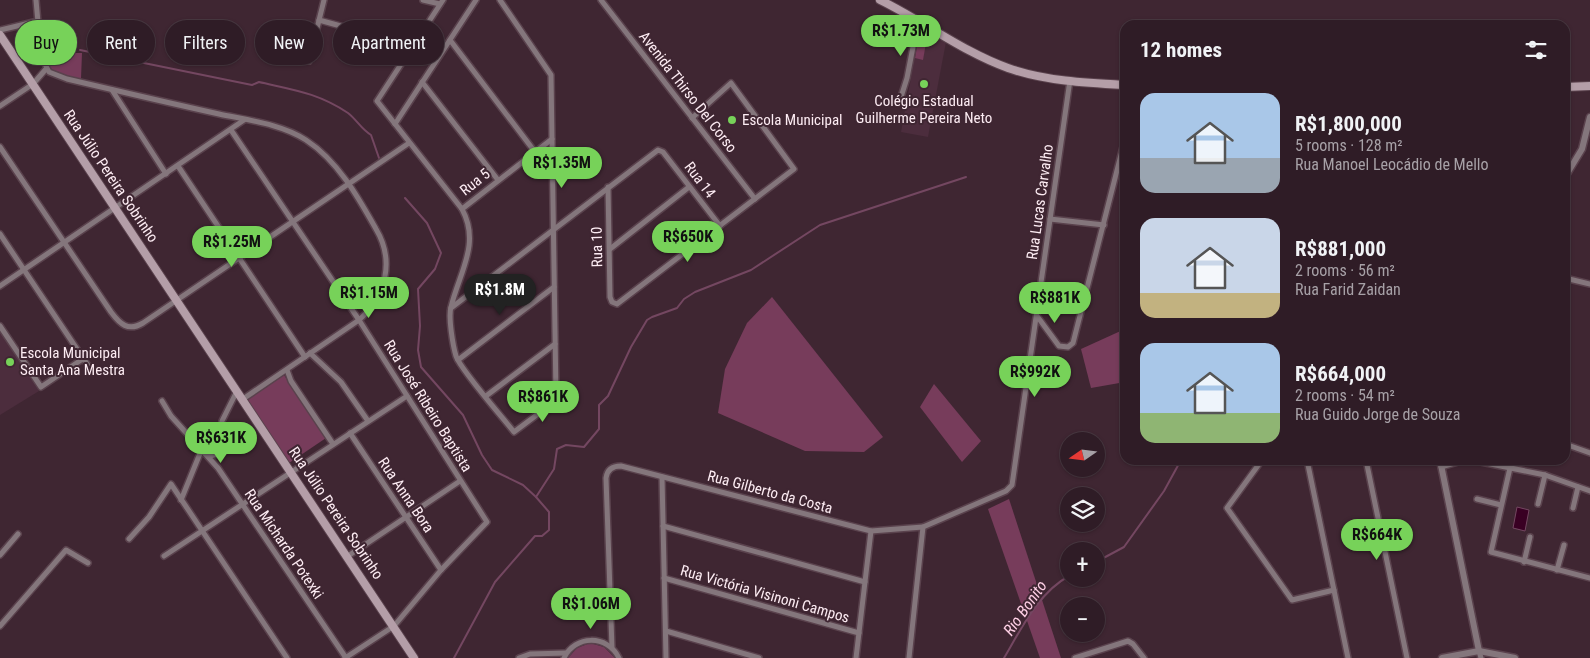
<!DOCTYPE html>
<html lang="en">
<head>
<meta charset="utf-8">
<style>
	body { margin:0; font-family:"Roboto Condensed",sans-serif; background:#3b2932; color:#f1f3f6; height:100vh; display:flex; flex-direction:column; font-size:19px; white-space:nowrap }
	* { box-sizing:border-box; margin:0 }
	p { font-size:16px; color:#a7a1a7 }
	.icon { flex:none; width:28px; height:28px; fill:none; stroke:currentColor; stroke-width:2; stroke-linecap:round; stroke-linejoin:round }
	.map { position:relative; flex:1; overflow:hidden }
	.panel { position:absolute; left:1120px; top:20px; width:450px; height:445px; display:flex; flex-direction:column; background:#2f1c26; border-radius:15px; box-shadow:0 1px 4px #0004,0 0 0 1px #4a3a43 }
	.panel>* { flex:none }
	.banner { position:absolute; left:15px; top:20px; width:475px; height:45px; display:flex; gap:10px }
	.needle { width:32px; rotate:256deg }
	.controls { position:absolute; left:1060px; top:432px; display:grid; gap:10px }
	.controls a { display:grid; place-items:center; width:45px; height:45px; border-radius:50%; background:#2f1c26; box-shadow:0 1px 4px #0004,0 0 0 1px #4a3a43; font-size:25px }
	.price { position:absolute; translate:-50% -42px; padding:0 11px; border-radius:18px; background:#77d259; color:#111; font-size:16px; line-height:32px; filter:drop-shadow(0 1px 2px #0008) }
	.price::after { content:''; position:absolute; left:50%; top:30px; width:15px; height:11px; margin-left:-8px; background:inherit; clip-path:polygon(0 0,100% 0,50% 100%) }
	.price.selected { background:#222; color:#fff }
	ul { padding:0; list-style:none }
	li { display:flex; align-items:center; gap:15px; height:125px; padding:0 20px }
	li span { display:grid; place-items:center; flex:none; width:140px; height:100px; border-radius:15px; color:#555 }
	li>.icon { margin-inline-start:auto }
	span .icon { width:60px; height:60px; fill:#fffc; stroke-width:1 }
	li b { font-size:21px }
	h2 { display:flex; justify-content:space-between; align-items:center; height:60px; padding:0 20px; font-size:21px }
	.tag { padding:0 18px; border-radius:22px; background:#2f1c26; box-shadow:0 1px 4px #0004,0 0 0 1px #4a3a43; font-size:18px; line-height:45px }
	.tag.selected { background:#77d259; color:#111 }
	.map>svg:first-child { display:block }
	.built { fill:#4c2d3d }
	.green { fill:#773c5b }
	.water { fill:#390023; stroke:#744761 }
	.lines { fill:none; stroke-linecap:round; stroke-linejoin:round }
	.stream { stroke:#744761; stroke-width:2 }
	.minor-casing { stroke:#5a424d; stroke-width:8 }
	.tertiary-casing { stroke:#5a424d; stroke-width:9 }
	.secondary-casing { stroke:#5a424d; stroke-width:10 }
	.minor { stroke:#84767c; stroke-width:5 }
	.tertiary { stroke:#84767c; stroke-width:6 }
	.secondary { stroke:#b49ea8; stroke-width:8 }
	.poi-dot { fill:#77d259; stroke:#3f2632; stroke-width:2 }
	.labels { text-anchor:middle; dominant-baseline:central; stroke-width:4; stroke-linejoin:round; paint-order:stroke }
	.street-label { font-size:15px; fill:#fdecf3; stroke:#3f2632 }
	.poi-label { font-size:15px; fill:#fdecf3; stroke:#3f2632; text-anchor:start }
	.water-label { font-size:16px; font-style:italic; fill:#fecfe5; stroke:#3f2632 }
</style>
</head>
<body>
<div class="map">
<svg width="1590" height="658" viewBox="0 0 1590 658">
	<rect width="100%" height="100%" fill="#3f2632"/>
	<g class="built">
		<path d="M 920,29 L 946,42 L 928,137 L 901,132 Z"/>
		<path d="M 0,332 L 39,391 L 0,415 Z"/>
	</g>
	<g class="green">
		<path d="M 918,41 L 926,43 L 923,60 L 915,58 Z"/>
		<path d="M 76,46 L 76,53 L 82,53 L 81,79 C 68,76 53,75 46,62 Z"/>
		<path d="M 772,297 L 883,437 L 864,452 L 805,451 L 718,413 L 725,369 L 747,323 Z"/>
		<path d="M 1125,329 L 1125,382 L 1091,388 L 1081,349 Z"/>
		<path d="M 284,375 L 326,438 L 289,463 L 247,400 Z"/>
		<path d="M 934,384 L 981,441 L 962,462 L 920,407 Z"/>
		<path d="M 1009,499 L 1061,658 L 1040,658 L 988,509 Z"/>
		<path d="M 590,643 L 604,647 L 615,658 L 568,658 L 577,648 Z"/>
	</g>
	<path class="water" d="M 1517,507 L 1529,510 L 1525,531 L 1513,528 Z"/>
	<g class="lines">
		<g class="stream">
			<path d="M 80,50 L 252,85 L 259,82 C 294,90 318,93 348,113 C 357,120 361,129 371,135 L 379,158"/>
			<path d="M 405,198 L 427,223 L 441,253 L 435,269 L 418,289 L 420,326 L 418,350 L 421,367 L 463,415 L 482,455 L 492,470 L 523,485 L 536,497"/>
			<path d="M 1096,562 L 1124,547 L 1164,491 L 1181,460"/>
			<path d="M 454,658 L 495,582 L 535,536 L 542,536 L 549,530 L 549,512 L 536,497 L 554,469 L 557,449 L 566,445 L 584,447 L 599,429 L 599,405 L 608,396 L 631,347 L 647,320 L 652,317 L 677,308 L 684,299 L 695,292 L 751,270 L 820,225 L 966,177"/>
			<path d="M 1004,658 C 1021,629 1039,592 1069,576"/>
		</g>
		<g class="minor-casing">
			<g id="minor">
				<path d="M 36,0 L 41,56 L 49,72 L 67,79 C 118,91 169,103 219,114 C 247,120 282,124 306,140 C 338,161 358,197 376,229 C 395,261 386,296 359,320 L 243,399"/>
				<path d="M 423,0 L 440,4"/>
				<path d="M 443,0 L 377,101 L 462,209 C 481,244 459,273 451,307 C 448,317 453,346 456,356 C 460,369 503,418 514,432 L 550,405 L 556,395 L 551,75 L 500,0"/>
				<path d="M 601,0 L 755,199"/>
				<path d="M 319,20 L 413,46"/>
				<path d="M 0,30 L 38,21"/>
				<path d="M 450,40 L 535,152"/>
				<path d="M 309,61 L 324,0"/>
				<path d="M 422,82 L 498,180"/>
				<path d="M 112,90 L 166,174"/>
				<path d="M 901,97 L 907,78 L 918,21"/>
				<path d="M 0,106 L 33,84 L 46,69"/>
				<path d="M 395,124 L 476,0"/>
				<path d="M 231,130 L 359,320 L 487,522 L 441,570 L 394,626 L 345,658"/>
				<path d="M 0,147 L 111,312 C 120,324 128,332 143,323 L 409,143"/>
				<path d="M 178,166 L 305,357"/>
				<path d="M 608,187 L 610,297 L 612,302 L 617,304 L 794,169 L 731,83 L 692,118"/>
				<path d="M 462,209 L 552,139"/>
				<path d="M 1050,219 L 1104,225"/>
				<path d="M 0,234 L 89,367"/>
				<path d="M 610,249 L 689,187"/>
				<path d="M 1565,278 L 1590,284"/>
				<path d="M 0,286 L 244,120"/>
				<path d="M 451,308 L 658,150 L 663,152 L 720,226"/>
				<path d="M 1037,316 L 1059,346 L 1068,347 L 1073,343 L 1125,139"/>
				<path d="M 0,326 L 41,387 L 84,358"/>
				<path d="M 310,353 L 341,382 L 368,421"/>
				<path d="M 458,360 L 554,287"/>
				<path d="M 287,370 L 291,381 L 333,444"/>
				<path d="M 486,396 L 555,344"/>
				<path d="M 162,401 L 171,416 L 218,468 L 346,658"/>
				<path d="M 350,433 L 441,570"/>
				<path d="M 220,439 L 222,421 L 237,391"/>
				<path d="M 1565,444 L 1590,453"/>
				<path d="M 1262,460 L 1227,508 L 1292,600 L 1334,590"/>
				<path d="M 1307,460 L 1348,658"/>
				<path d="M 1366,460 L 1407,658"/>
				<path d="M 1471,460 L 1545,475 L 1590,491"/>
				<path d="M 1441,467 L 1465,460"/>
				<path d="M 1510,468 L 1491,552 L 1590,578"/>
				<path d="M 662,477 L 666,658"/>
				<path d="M 1477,499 L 1501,505"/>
				<path d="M 181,500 L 201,451 L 211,456 L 217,454 L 220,438"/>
				<path d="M 1538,504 L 1545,475"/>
				<path d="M 1573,508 L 1578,487"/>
				<path d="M 663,526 L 865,582"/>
				<path d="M 129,539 L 149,517 L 171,484 L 287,658"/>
				<path d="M 0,555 L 18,534"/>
				<path d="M 164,556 L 407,396"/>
				<path d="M 348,556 L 460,481"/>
				<path d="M 1524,562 L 1530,537"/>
				<path d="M 1557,570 L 1564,545"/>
				<path d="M 664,578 L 859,633"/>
				<path d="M 0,626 L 66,550 L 88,563"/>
				<path d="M 666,631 L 759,658"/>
				<path d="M 612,648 L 606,478 C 607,470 612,466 621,466 L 871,531 L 923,527"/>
				<path d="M 1479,651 L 1481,658"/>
				<path d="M 519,658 L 530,654 L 566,653"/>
				<path d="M 564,658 C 575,635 607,634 619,658"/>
				<path d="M 856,658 L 871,531"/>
				<path d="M 909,658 L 923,527 L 1006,491 L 1012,485 L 1070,80"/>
				<path d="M 1075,658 L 1128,641 L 1133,644 L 1144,658"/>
			</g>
		</g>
		<g class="tertiary-casing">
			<g id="tertiary">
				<path d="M 1565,177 L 1582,149 L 1590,117"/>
				<path d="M 1440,460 L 1479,651"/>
				<path d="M 1442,658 L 1479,651 L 1515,658"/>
			</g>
		</g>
		<g class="secondary-casing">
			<g id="secondary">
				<path d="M 880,0 C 923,21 963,52 1008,68 C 1045,81 1086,83 1125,85"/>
				<path d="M 0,35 L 414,658"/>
				<path d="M 1565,87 L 1590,86"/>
			</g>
		</g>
		<use href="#minor" class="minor"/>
		<use href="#tertiary" class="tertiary"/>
		<use href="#secondary" class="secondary"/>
	</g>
	<g class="poi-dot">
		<circle cx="924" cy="84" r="5"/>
		<circle cx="732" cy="120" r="5"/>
		<circle cx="10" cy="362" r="5"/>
	</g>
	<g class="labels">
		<g class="street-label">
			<text transform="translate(688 92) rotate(52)">Avenida Thirso Del Corso</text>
			<text transform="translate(111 176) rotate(56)">Rua Júlio Pereira Sobrinho</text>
			<text transform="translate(700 180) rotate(53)">Rua 14</text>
			<text transform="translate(475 182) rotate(-38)">Rua 5</text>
			<text transform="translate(1040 202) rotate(-82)">Rua Lucas Carvalho</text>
			<text transform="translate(597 247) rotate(-91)">Rua 10</text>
			<text transform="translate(428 406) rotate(58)">Rua José Ribeiro Baptista</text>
			<text transform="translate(770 492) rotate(15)">Rua Gilberto da Costa</text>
			<text transform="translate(406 495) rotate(56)">Rua Anna Bora</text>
			<text transform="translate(336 513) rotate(56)">Rua Júlio Pereira Sobrinho</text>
			<text transform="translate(284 544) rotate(56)">Rua Micharda Potexki</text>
			<text transform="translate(765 594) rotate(16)">Rua Victória Visinoni Campos</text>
		</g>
		<g class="poi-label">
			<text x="924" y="101" text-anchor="middle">Colégio Estadual<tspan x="924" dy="17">Guilherme Pereira Neto</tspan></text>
			<text x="742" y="120">Escola Municipal</text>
			<text x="20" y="353">Escola Municipal<tspan x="20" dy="17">Santa Ana Mestra</tspan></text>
		</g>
		<g class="water-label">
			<text transform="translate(1025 608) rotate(-55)">Rio Bonito</text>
		</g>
	</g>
</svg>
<div class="controls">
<a><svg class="needle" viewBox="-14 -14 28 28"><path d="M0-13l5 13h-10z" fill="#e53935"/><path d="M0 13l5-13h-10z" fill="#a7a1a7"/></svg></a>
<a><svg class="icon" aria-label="layers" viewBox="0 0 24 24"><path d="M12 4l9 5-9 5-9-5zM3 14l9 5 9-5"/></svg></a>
<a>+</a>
<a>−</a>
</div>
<b class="price" style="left:901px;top:57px">R$1.73M</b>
<b class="price" style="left:562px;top:189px">R$1.35M</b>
<b class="price" style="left:688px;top:263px">R$650K</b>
<b class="price" style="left:232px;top:268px">R$1.25M</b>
<b class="price selected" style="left:500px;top:316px">R$1.8M</b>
<b class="price" style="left:369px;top:319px">R$1.15M</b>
<b class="price" style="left:1055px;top:324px">R$881K</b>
<b class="price" style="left:1035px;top:398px">R$992K</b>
<b class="price" style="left:543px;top:423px">R$861K</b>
<b class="price" style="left:221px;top:464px">R$631K</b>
<b class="price" style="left:1377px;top:561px">R$664K</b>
<b class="price" style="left:591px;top:630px">R$1.06M</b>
<div class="banner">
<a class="tag selected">Buy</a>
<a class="tag">Rent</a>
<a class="tag">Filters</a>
<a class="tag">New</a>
<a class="tag">Apartment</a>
</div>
<section class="panel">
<h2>12 homes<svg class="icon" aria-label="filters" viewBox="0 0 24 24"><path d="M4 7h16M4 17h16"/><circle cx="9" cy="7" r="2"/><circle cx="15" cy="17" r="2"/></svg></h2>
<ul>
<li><span style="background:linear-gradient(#a9c7e8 65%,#9aa5b1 0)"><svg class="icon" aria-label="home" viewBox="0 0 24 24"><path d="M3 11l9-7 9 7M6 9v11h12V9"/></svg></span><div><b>R$1,800,000</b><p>5 rooms · 128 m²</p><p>Rua Manoel Leocádio de Mello</p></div></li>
<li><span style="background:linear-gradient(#c9d6e8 75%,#c2b280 0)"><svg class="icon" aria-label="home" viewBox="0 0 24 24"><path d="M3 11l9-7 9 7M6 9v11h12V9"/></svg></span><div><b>R$881,000</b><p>2 rooms · 56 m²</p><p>Rua Farid Zaidan</p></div></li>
<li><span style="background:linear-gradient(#a9c7e8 70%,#8fb573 0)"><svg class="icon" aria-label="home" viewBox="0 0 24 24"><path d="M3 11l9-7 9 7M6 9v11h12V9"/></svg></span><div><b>R$664,000</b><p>2 rooms · 54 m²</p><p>Rua Guido Jorge de Souza</p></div></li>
</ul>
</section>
</div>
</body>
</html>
